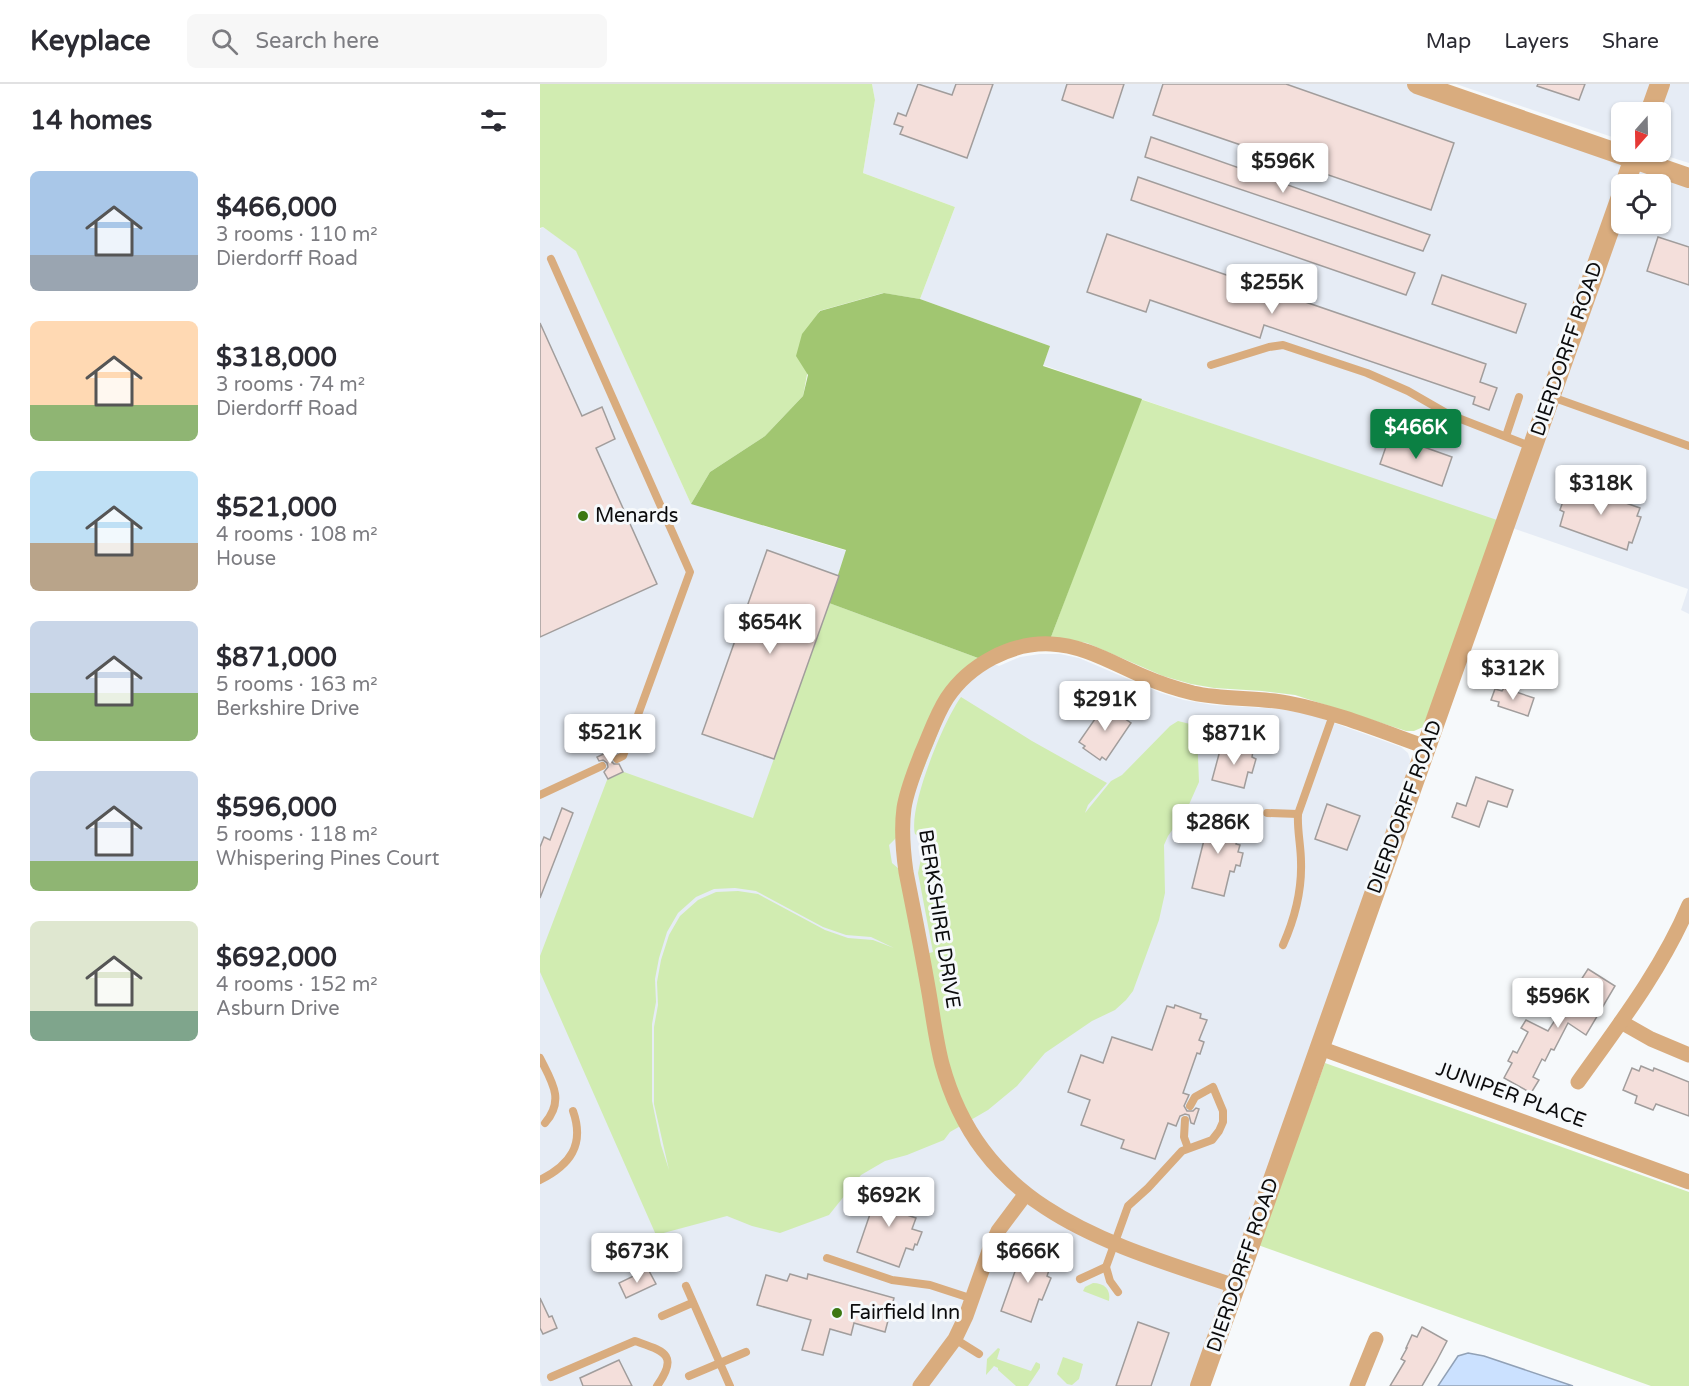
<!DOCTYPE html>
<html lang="en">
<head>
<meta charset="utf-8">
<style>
	body { margin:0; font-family:"Varela Round",sans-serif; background:#f7f7f7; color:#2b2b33; height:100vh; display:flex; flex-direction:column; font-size:22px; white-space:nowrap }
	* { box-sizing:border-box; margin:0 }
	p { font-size:20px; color:#7c7c81 }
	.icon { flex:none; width:33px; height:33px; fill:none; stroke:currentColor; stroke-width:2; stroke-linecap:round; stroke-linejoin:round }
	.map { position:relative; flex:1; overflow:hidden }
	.drawer { display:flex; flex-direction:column; background:#fff; width:540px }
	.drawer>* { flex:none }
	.needle { width:39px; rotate:200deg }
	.fabs { position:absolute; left:1071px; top:18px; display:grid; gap:12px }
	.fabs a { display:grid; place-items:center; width:60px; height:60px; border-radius:9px; background:#fff; box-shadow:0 2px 4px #0004; font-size:30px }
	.price { position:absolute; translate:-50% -51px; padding:0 14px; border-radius:6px; background:#fff; color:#222; font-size:20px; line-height:39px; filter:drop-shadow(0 2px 3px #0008) }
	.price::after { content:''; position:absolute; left:50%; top:36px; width:18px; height:14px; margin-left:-9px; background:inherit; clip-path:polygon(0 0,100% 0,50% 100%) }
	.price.selected { background:#0b8043; color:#fff }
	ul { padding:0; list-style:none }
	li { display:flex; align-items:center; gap:18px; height:150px; padding:0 30px }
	li span { display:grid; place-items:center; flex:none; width:168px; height:120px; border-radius:9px; color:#555 }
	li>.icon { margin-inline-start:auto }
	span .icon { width:72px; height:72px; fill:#fffc; stroke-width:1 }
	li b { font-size:26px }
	h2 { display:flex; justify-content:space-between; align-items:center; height:72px; padding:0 30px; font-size:26px }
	header { display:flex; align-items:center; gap:36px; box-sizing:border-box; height:84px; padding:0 30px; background:#fff; border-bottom:2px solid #e1e1e2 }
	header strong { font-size:28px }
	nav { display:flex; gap:33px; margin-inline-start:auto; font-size:21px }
	.search { width:420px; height:54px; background:#f7f7f7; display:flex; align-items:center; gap:15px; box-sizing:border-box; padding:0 21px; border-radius:9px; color:#7c7c81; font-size:22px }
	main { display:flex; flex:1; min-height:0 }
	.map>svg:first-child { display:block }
	.built { fill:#e6ecf5; fill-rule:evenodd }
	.green { fill:#d1ecb1; fill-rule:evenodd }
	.forest { fill:#a1c671 }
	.water { fill:#cbe1ff; stroke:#91a1b6; stroke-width:1.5 }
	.building { fill:#f4dfdb; stroke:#a19d9c; stroke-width:1.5 }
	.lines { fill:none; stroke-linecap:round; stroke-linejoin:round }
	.service { stroke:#d9ac7e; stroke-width:8 }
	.minor { stroke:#d9ac7e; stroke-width:15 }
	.tertiary { stroke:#d9ac7e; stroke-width:20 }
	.poi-dot { fill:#3c7813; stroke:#f6f9fb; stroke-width:2 }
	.labels { text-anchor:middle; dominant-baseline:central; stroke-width:6; stroke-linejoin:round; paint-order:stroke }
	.street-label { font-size:20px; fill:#0b0b0c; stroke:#f6f9fb }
	.poi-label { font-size:20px; fill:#0b0b0c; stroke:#f6f9fb; text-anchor:start }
</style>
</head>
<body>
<header>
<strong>Keyplace</strong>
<div class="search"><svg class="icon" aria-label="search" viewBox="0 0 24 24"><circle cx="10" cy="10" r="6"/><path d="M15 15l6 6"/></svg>Search here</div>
<nav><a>Map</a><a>Layers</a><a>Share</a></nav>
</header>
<main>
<section class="drawer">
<h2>14 homes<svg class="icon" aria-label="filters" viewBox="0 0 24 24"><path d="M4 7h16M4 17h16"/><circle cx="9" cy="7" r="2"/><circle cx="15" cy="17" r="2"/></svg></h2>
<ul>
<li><span style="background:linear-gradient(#a9c7e8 70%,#9aa5b1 0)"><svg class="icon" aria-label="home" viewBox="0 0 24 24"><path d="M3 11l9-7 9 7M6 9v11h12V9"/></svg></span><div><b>$466,000</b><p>3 rooms · 110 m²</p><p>Dierdorff Road</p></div></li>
<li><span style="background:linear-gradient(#ffd9b3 70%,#8fb573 0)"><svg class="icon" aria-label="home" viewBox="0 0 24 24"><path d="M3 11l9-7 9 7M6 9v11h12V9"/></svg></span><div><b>$318,000</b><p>3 rooms · 74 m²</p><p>Dierdorff Road</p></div></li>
<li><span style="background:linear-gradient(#bfe0f5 60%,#b9a48a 0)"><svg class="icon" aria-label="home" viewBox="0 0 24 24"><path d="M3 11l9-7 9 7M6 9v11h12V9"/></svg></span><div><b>$521,000</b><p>4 rooms · 108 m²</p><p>House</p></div></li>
<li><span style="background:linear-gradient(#c9d6e8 60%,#8fb573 0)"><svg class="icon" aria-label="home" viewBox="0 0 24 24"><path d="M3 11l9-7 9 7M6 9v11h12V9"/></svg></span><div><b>$871,000</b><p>5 rooms · 163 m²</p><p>Berkshire Drive</p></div></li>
<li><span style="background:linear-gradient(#c9d6e8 75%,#8fb573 0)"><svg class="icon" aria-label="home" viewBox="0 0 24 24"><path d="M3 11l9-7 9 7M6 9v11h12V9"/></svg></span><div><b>$596,000</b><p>5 rooms · 118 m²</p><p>Whispering Pines Court</p></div></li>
<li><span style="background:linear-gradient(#dfe7d0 75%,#7fa58c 0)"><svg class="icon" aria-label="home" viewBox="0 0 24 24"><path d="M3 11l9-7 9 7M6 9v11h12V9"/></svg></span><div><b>$692,000</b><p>4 rooms · 152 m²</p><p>Asburn Drive</p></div></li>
</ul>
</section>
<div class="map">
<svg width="1149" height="1302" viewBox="0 0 1149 1302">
	<rect width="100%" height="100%" fill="#f6f9fb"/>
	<g class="built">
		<path d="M 332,0 L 877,0 L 1149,94 L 1149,530 L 1141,526 L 1148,505 L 503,281 L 510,262 L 380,215 L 415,123 L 323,89 L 335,16 ZM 1082,100 L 1120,100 L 1120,140 L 1082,140 Z"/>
		<path d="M 916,0 L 1149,0 L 1149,79 L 1114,68 L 1120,68 L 1120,28 L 1082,28 L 1081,56 Z"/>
		<path d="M 3,143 L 36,166 L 151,420 L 307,467 L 289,519 L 459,582 L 480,573 L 500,570 L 520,570 L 539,574 L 621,609 L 644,616 L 673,621 L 740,625 L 772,631 L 861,663 L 868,669 L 872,682 L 653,1302 L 2,1302 L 0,1297 L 0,145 Z"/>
	</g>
	<g class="green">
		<path d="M 0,0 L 332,0 L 335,16 L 323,89 L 415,123 L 380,215 L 343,209 L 279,227 L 263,312 L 225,352 L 170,388 L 151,420 L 36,167 L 3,143 L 0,144 Z"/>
		<path d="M 600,315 L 960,437 L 883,643 L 874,647 L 866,647 L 755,611 L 722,607 L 674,604 L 651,600 L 623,592 L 547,559 L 511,553 Z"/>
		<path d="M 289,519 L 438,574 L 423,586 L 356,754 L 349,761 L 352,779 L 359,785 L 382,871 L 393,868 L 378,789 L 385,756 L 375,750 C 368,723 404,636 421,613 L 492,657 L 567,699 L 548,721 L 545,729 L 571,697 L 582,691 L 630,642 L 638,637 L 654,641 L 657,648 L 659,698 L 647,725 L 628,752 L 624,761 L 625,809 L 619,836 L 593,907 L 586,916 L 575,926 L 552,937 L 505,969 L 477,1002 L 448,1026 L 410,1048 L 404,1056 L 367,1071 L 345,1077 L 321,1091 L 289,1131 L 240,1149 L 212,1142 L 187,1132 L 116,1151 L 0,888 L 0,872 L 67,696 L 84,688 L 213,734 ZM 195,804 L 216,807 L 283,843 L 306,851 L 331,853 L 354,864 L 333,856 L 308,854 L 285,846 L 218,810 L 198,807 L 176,808 L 158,816 L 140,832 L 129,851 L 121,876 L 117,898 L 118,921 L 114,943 L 114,1020 L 129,1086 L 121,1061 L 112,1017 L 112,940 L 116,918 L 115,895 L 119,874 L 127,848 L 138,829 L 156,813 L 174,805 Z"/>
		<path d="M 785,979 L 1149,1108 L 1149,1302 L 1111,1302 L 718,1161 Z"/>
		<path d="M 553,1199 C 564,1199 571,1205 569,1217 L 543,1207 L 545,1203 Z"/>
		<path d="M 458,1264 L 460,1265 L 457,1275 L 491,1287 L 496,1278 L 500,1280 L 500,1284 L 488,1302 L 476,1302 L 458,1286 L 458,1284 L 454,1282 L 446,1291 L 447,1275 Z"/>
		<path d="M 523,1273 L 543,1280 L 539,1295 L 532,1301 L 527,1300 L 517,1290 Z"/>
	</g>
	<path class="forest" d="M 344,209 L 380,215 L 510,262 L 503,282 L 602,315 L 511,553 L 438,574 L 289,519 L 306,466 L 151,420 L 170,388 L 225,352 L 263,312 L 268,291 L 256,272 L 262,250 L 280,227 Z"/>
	<path class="water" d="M 928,1269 L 944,1272 L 1033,1302 L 898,1302 L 918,1272 Z"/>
	<g class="building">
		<path d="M 378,0 L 412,11 L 416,0 L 453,0 L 427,74 L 360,50 L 363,43 L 354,40 L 358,29 L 366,32 Z"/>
		<path d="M 527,0 L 584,0 L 573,34 L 522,16 Z"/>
		<path d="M 623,0 L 746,0 L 914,59 L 891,126 L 613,31 Z"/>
		<path d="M 998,0 L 1045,0 L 1039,16 L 997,2 Z"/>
		<path d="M 611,53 L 890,151 L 883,167 L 605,73 Z"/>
		<path d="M 598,93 L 875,189 L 866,211 L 591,116 Z"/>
		<path d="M 567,150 L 946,280 L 940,298 L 957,304 L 949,326 L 933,320 L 935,313 L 724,241 L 720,254 L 610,216 L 606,228 L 547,208 Z"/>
		<path d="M 1118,153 L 1149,163 L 1149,201 L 1107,187 Z"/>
		<path d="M 902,191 L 986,220 L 976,249 L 892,220 Z"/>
		<path d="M 0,239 L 42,332 L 62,323 L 75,355 L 56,364 L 117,500 L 0,553 Z"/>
		<path d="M 850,351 L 912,373 L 902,402 L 840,380 Z"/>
		<path d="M 1034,400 L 1048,405 L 1050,400 L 1085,413 L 1083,418 L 1100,424 L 1097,432 L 1101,433 L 1092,459 L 1089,458 L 1087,466 L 1020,442 L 1024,428 L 1020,426 L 1024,414 L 1028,416 Z"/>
		<path d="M 227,466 L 299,492 L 234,675 L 162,650 Z"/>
		<path d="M 964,604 L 994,614 L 988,632 L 958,622 L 959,618 L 951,616 L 955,605 L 962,607 Z"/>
		<path d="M 572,620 L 584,628 L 581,632 L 591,639 L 566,676 L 562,673 L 560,676 L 543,664 L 545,662 L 539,658 L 564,622 L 568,625 Z"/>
		<path d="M 682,659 L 713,667 L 712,673 L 716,675 L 712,689 L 708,688 L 704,704 L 672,696 Z"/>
		<path d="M 72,666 L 74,670 L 71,677 L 74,680 L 79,680 L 83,688 L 68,695 L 64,688 L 68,683 L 67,679 L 63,676 L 59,677 L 57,673 Z"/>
		<path d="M 936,693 L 973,706 L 967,723 L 948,717 L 939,743 L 912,733 L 917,719 L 926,722 Z"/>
		<path d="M 787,720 L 820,732 L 807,766 L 775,755 Z"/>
		<path d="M 22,724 L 33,729 L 0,814 L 0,763 L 4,753 L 10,756 Z"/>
		<path d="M 671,728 L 702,736 L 696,760 L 700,761 L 698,768 L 703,769 L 700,782 L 696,781 L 694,788 L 690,787 L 684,812 L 652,804 Z"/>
		<path d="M 1048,885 L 1075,902 L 1046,951 L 1028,939 L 1014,966 L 1011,965 L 1005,977 L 1002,975 L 993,993 L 999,996 L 991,1009 L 964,994 L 972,979 L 968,977 L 973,967 L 977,969 L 988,948 L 981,944 L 986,936 L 1008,947 Z"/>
		<path d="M 635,921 L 661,930 L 660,934 L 667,936 L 659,956 L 664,958 L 660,970 L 657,969 L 643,1009 L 649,1011 L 644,1022 L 647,1027 L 653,1027 L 656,1024 L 659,1025 L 654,1040 L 651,1039 L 649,1031 L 645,1030 L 640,1032 L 636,1042 L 628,1039 L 615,1075 L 581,1064 L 584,1056 L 541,1041 L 550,1016 L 528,1008 L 541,971 L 563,979 L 572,953 L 612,966 L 627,922 L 634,924 Z"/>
		<path d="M 1101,982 L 1113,987 L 1114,984 L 1149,998 L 1149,1032 L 1116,1020 L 1113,1026 L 1095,1019 L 1097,1012 L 1083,1006 L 1092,984 L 1099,987 Z"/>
		<path d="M 341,1098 L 360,1104 L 358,1109 L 364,1111 L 358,1128 L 376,1134 L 372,1145 L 382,1148 L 377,1161 L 375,1160 L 373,1166 L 366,1164 L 359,1183 L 317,1168 Z"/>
		<path d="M 484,1162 L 514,1172 L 507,1192 L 511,1194 L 502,1216 L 499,1215 L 491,1238 L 461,1227 Z"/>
		<path d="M 108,1185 L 116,1200 L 86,1214 L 79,1199 Z"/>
		<path d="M 250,1190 L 267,1195 L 268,1190 L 354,1214 L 345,1248 L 314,1239 L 311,1251 L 290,1245 L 283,1271 L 262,1266 L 271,1236 L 217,1221 L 226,1191 L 247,1197 Z"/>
		<path d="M 0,1214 L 9,1233 L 12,1232 L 17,1244 L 3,1250 L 0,1244 Z"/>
		<path d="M 598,1238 L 629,1249 L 611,1302 L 576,1302 Z"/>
		<path d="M 882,1243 L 907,1257 L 896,1278 L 882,1302 L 850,1302 L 865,1277 L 861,1275 L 867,1264 L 866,1264 L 872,1251 L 877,1253 Z"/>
		<path d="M 79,1276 L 92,1302 L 43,1302 L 40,1294 Z"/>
	</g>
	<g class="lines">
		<g class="service">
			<path d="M 11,175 L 150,488 L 83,672 L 77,675"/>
			<path d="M 671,281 L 729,263 L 743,261 L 827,289 L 868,307 L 908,330 L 992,363"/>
			<path d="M 1012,313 L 1149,362"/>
			<path d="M 966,352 L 979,313"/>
			<path d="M 0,711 L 62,682"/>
			<path d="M 727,729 L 758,730"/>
			<path d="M 743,861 C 755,834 762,808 761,778 C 761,762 757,746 758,730 L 793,631"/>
			<path d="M 0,974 C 12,998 25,1016 5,1039"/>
			<path d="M 645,1036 L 644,1053 L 648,1064"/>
			<path d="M 0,1096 C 30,1081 45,1061 33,1027"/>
			<path d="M 287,1174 L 352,1196 L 390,1201 L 433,1215"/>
			<path d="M 566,1183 L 588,1122 L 608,1104 L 642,1067 L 672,1056 L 679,1047 L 683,1038 L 683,1027 L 673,1003 L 655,1013 L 650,1022"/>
			<path d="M 540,1195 L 566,1183 L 570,1197 L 578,1208"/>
			<path d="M 146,1202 L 190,1302"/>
			<path d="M 122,1232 L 152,1219"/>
			<path d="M 415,1255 L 439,1270"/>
			<path d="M 149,1292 L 206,1268"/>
			<path d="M 11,1293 L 95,1257 C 123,1267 140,1270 117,1302"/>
		</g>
		<g class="minor">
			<path d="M 1081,938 L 1111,955 L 1149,971"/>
			<path d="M 780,964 L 1149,1098"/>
			<path d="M 1038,998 C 1078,942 1122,885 1149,821"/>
			<path d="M 695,1202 C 567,1159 442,1127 402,980 C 396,957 393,932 389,909 C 382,868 374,828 366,788 C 363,767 361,746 364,724 C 367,705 375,686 382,668 C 390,650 396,631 407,614 C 429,581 471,558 511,560 C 544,561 576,581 605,593 C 621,600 637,605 653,609 C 684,616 716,613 748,619 C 795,628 841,647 886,663"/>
			<path d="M 380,1302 L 415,1255 L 426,1232 L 449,1167 L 458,1147 L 485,1111"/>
			<path d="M 817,1302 L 836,1255"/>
		</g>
		<g class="tertiary">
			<path d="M 877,0 L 1149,94"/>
			<path d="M 1110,28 L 1120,0"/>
			<path d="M 1085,100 L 1096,68"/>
			<path d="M 660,1302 L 1082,110"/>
		</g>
	</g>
	<g class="poi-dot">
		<circle cx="43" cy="432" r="6"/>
		<circle cx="297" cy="1229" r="6"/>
	</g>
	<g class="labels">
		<g class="street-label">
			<text transform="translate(1027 265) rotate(-71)">DIERDORFF ROAD</text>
			<text transform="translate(865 723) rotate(-70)">DIERDORFF ROAD</text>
			<text transform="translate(399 835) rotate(81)">BERKSHIRE DRIVE</text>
			<text transform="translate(971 1011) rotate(20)">JUNIPER PLACE</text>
			<text transform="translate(703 1181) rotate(-71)">DIERDORFF ROAD</text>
		</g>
		<g class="poi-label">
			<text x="55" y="432">Menards</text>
			<text x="309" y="1229">Fairfield Inn</text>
		</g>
	</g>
</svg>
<div class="fabs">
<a><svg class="needle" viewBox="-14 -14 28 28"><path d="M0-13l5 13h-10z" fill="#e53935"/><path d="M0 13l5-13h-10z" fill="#7c7c81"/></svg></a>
<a><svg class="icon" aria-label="locate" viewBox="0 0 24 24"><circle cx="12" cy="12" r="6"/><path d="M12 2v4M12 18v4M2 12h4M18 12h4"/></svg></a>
</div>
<b class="price" style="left:743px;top:110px">$596K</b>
<b class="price" style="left:732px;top:231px">$255K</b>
<b class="price selected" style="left:876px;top:376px">$466K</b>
<b class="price" style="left:1061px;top:432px">$318K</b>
<b class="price" style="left:230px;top:571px">$654K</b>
<b class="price" style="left:973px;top:617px">$312K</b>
<b class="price" style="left:565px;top:648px">$291K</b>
<b class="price" style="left:70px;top:681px">$521K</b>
<b class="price" style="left:694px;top:682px">$871K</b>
<b class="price" style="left:678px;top:771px">$286K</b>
<b class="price" style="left:1018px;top:945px">$596K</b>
<b class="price" style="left:349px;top:1144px">$692K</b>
<b class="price" style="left:97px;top:1200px">$673K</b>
<b class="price" style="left:488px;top:1200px">$666K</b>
</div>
</main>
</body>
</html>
